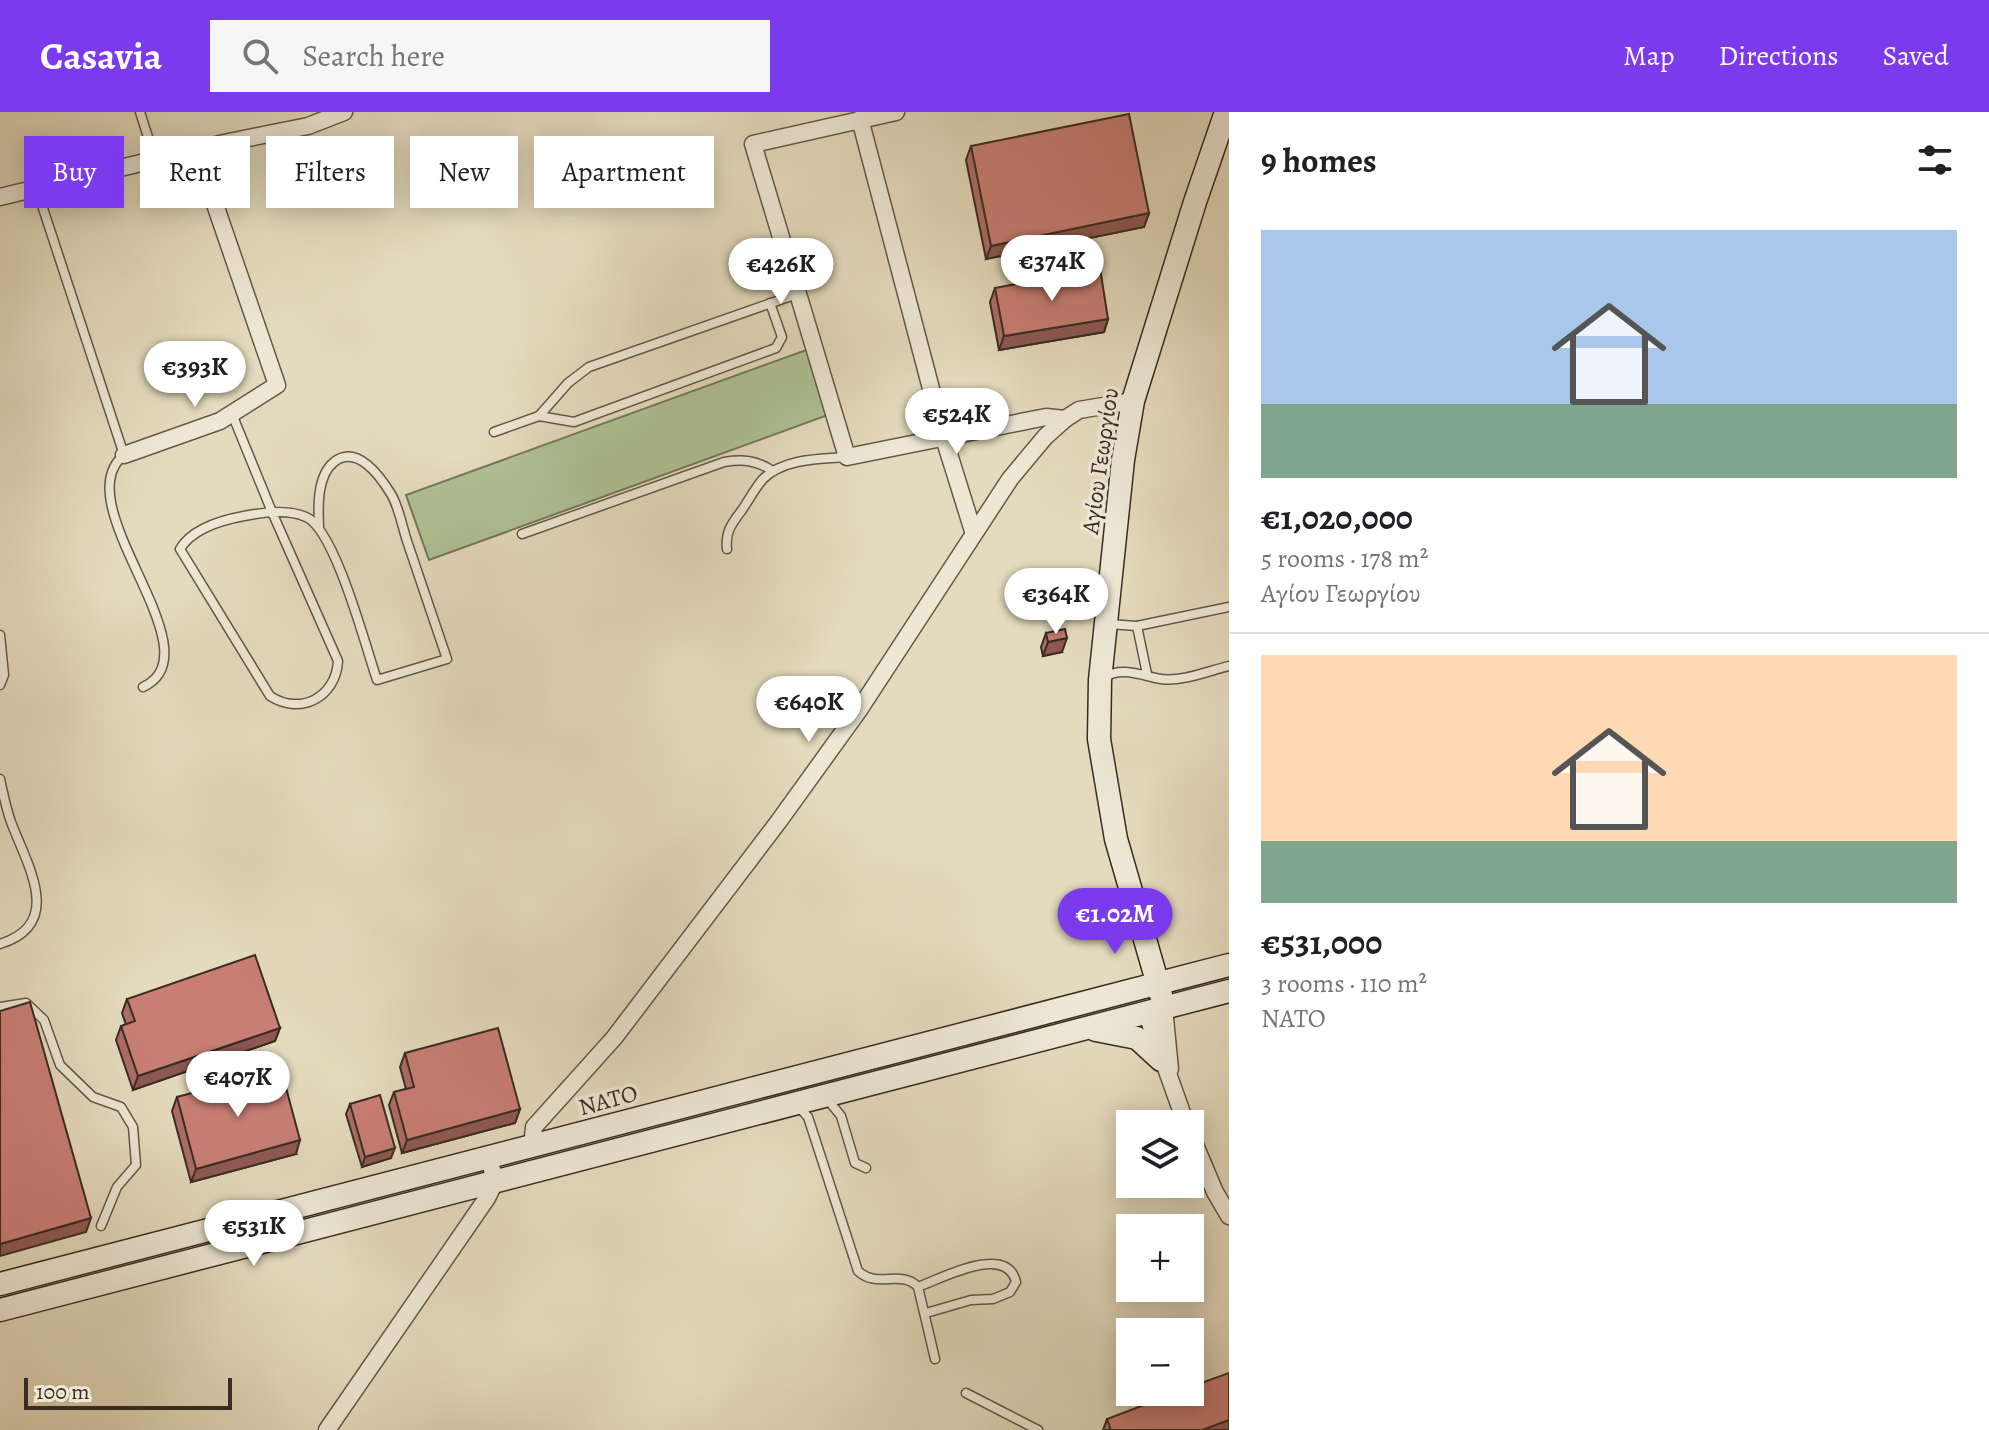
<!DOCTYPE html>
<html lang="en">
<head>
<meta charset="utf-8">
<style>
	body { margin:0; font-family:Alegreya,serif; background:#f6f6f6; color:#202124; height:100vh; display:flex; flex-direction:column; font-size:30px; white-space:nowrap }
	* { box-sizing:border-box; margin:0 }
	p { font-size:26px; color:#757577 }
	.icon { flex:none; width:44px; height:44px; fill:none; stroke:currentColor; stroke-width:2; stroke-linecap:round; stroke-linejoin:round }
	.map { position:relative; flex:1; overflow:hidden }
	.sheet { display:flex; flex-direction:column; background:#fff; width:760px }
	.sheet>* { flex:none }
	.top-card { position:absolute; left:24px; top:24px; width:760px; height:72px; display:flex; gap:16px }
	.controls { position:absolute; left:1116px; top:998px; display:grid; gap:16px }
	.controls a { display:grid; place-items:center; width:88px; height:88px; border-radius:0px; background:#fff; box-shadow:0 4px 20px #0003; font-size:40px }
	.scale { position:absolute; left:24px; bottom:20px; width:208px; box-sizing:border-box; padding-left:8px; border:4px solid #382c23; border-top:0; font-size:22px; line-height:28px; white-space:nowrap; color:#382c23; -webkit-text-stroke:6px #ede7d4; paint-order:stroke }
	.price { position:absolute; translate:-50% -68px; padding:0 18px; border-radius:28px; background:#fff; color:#222; font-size:26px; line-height:52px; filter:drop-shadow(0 2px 4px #0008) }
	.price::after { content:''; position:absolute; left:50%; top:48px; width:24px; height:18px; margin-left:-12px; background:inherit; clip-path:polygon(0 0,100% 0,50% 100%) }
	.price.current { background:#7c3aed; color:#fff }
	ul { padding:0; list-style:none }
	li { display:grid; align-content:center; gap:16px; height:424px; padding:0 32px }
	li+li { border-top:2px solid #e0e0e0 }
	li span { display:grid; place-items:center; height:248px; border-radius:0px; color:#555 }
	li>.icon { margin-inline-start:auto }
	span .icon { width:144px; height:144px; fill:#fffc; stroke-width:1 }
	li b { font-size:34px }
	h2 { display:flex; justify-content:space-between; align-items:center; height:96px; padding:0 32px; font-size:34px }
	.chip { padding:0 28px; border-radius:0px; background:#fff; box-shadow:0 4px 20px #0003; font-size:28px; line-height:72px }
	.chip.current { background:#7c3aed; color:#fff }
	header { display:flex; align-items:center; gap:48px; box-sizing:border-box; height:112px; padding:0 40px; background:#7c3aed; color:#fff }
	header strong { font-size:38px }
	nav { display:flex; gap:44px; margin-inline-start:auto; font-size:28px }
	.search { width:560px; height:72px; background:#f6f6f6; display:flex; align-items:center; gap:20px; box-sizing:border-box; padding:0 28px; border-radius:0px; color:#757577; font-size:30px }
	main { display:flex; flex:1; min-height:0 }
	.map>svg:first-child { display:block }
	.green { fill:#aec195; stroke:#73765c; stroke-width:2 }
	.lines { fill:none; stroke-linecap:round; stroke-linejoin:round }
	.service-casing { stroke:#63584a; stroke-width:11 }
	.minor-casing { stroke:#63584a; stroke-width:19 }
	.secondary-casing { stroke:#382c23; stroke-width:25 }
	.service { stroke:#ede7d4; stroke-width:8 }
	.minor { stroke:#ede7d4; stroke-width:16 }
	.secondary { stroke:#ede7d4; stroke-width:22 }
	.wall { fill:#ad6c65; stroke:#382c23; stroke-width:2 }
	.shaded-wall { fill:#8d5852; stroke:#382c23; stroke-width:2 }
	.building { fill:#c97e75; stroke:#382c23; stroke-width:2 }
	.labels { text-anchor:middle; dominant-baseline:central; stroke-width:7; stroke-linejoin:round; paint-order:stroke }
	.street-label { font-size:24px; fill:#382c23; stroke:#ede7d4 }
</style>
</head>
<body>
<header>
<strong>Casavia</strong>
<div class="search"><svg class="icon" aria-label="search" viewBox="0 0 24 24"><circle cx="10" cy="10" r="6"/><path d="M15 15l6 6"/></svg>Search here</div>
<nav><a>Map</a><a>Directions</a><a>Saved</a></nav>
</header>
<main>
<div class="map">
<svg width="1229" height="1318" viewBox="0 0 1229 1318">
	<rect width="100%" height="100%" fill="#e4dabd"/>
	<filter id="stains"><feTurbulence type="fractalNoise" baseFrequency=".0025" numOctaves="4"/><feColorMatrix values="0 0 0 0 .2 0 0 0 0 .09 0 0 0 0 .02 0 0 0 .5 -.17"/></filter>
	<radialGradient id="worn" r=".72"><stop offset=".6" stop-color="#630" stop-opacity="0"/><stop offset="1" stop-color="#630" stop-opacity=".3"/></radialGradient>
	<path class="green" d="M 809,237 L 828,303 L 429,448 L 406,383 Z"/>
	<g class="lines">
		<g class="service-casing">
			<g id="service">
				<path d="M 140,0 L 155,47"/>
				<path d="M 36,75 L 124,343 C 63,392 219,540 143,575"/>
				<path d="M 232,302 L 272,400 L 338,549 C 336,585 301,604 270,584 L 180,437 C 192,417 222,408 244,404 C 264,400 288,397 306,405 C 335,417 366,536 377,568 L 447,547 C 434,508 420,468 407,429 C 402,414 399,395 391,382 C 380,364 357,332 334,350 C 317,364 318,394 319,414"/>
				<path d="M 539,304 L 574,310 L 776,236 L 782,225 L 770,191"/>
				<path d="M 494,320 L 539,304 L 568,271 L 589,255 L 797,182"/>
				<path d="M 522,422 L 724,350 C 743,347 756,348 773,359"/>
				<path d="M 727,437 C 725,420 732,411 742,398 C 749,388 755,376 763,367 C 784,346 820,347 847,345"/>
				<path d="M 1108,512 L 1137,514 L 1229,495"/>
				<path d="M 1137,514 L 1147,562"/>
				<path d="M 0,523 L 4,563 L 0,573"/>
				<path d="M 1105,565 C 1122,554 1143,564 1161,567 C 1182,570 1208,559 1229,554"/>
				<path d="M 0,667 C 3,681 6,696 11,710 C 27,753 65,812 0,832"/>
				<path d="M 0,895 L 26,891 L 44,908 L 60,953 L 93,985 L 121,995 L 133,1015 L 136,1053 L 117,1075 L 101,1114"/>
				<path d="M 828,988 L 841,1004 L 855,1051 L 866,1056"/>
				<path d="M 799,995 L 808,1005 L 858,1159 C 877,1177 901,1157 918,1175 L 935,1247"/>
				<path d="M 918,1175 C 942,1166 1007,1131 1016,1170 L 1010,1180 L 993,1187 L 971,1188 L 926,1201"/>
				<path d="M 966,1281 L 1038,1318"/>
			</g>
		</g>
		<g class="minor-casing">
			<g id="minor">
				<path d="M 896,0 L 753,32 L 847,345 L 1046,305 L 1065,307"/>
				<path d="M 860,7 L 944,326 L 973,419"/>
				<path d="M 0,85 L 224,31 L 308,14 L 344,0"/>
				<path d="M 124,343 L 220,309 L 277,273 L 196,37"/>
				<path d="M 1164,896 L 1170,957"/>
				<path d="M 1146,900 L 1186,1012"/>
				<path d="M 1190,1021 L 1215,1080 L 1229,1104"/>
				<path d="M 532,1034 L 534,1015 L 614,926 L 779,709 L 859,598 L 1010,367 L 1045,325 L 1065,307 L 1079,298 L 1133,289"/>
				<path d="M 327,1318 L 487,1086 L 495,1070 L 489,1045"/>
			</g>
		</g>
		<g class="secondary-casing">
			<g id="secondary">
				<path d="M 1161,883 L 1116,727 L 1099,627 L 1100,568 L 1123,348 L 1133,289 L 1195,90 L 1226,0"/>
				<path d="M 1096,918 L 1137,926 L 1161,948"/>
				<path d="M 0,1172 L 1229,853"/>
				<path d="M 0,1198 L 1229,879"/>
			</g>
		</g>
		<use href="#service" class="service"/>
		<use href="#minor" class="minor"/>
		<use href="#secondary" class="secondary"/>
	</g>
	<g class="wall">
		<path d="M 971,34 L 1149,101 L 1144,115 L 986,147 L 966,48 Z"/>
		<path d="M 995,176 L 1108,207 L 1104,220 L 999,238 L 990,190 Z"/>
		<path d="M 1046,521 L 1062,540 L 1043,544 L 1041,535 Z"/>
		<path d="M 127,887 L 280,916 L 275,929 L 133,978 L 116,928 L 121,914 L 126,913 L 122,901 Z"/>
		<path d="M 405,941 L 520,997 L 515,1011 L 402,1041 L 389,993 L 394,980 L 406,977 L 400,955 Z"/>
		<path d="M 177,985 L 296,1042 L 191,1070 L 172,999 Z"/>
		<path d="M 350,992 L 391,1046 L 362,1055 L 346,1002 Z"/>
		<path d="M 1107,1307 L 1229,1318 L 1103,1318 Z"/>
	</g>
	<g class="shaded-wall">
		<path d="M 1149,101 L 1144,115 L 986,147 L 991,134 Z"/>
		<path d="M 1108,207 L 1104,220 L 999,238 L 1004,224 Z"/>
		<path d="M 1067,526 L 1062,540 L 1043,544 L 1048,530 Z"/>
		<path d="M 280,916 L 275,929 L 133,978 L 138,964 Z"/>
		<path d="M 520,997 L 515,1011 L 402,1041 L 407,1028 Z"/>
		<path d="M 300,1028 L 296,1042 L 191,1070 L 196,1057 Z"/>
		<path d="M 395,1036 L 391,1046 L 362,1055 L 365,1045 Z"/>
		<path d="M 91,1106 L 86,1120 L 0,1144 L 0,1132 Z"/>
		<path d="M 1229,1308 L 1229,1318 L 1202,1318 Z"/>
	</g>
	<g class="building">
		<path d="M 1129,2 L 1149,101 L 991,134 L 971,34 Z"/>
		<path d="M 1100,156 L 1108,207 L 1004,224 L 995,176 Z"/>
		<path d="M 1065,517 L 1067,526 L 1048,530 L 1046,521 Z"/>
		<path d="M 255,843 L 280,916 L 138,964 L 121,914 L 135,909 L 127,887 Z"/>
		<path d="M 30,890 L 91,1106 L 0,1132 L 0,899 Z"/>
		<path d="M 498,916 L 520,997 L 407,1028 L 394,980 L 414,975 L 405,941 Z"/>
		<path d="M 281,957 L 300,1028 L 196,1057 L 177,985 Z"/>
		<path d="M 380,983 L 395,1036 L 365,1045 L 350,992 Z"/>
		<path d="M 1229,1261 L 1229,1308 L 1202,1318 L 1111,1318 L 1107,1307 L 1178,1280 L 1190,1280 L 1190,1275 Z"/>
	</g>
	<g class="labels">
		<g class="street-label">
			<text transform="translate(1100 349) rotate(-82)">Αγίου Γεωργίου</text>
			<text transform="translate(608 988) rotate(-15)">ΝΑΤΟ</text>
		</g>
	</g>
	<rect width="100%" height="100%" filter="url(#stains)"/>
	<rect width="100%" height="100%" fill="url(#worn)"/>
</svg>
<div class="controls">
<a><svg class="icon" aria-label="layers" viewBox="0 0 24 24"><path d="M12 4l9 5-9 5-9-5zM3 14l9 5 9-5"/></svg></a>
<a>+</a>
<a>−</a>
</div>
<div class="scale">100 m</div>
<b class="price" style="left:1052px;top:191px">€374K</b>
<b class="price" style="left:781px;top:194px">€426K</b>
<b class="price" style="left:195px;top:297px">€393K</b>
<b class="price" style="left:957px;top:344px">€524K</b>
<b class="price" style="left:1056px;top:524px">€364K</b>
<b class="price" style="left:809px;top:632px">€640K</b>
<b class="price current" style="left:1115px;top:844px">€1.02M</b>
<b class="price" style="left:238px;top:1007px">€407K</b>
<b class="price" style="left:254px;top:1156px">€531K</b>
<div class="top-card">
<a class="chip current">Buy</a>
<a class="chip">Rent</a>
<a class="chip">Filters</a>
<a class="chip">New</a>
<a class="chip">Apartment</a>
</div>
</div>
<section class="sheet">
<h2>9 homes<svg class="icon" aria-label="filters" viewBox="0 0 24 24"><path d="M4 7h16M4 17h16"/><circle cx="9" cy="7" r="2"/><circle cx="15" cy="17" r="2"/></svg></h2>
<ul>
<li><span style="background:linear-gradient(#a9c7e8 70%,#7fa58c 0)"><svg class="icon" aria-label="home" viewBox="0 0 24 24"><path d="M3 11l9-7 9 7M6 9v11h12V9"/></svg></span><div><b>€1,020,000</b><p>5 rooms · 178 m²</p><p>Αγίου Γεωργίου</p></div></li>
<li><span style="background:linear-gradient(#ffd9b3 75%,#7fa58c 0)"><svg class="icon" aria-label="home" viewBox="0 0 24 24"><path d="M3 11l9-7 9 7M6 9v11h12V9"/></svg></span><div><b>€531,000</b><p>3 rooms · 110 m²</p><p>ΝΑΤΟ</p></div></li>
</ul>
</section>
</main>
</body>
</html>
